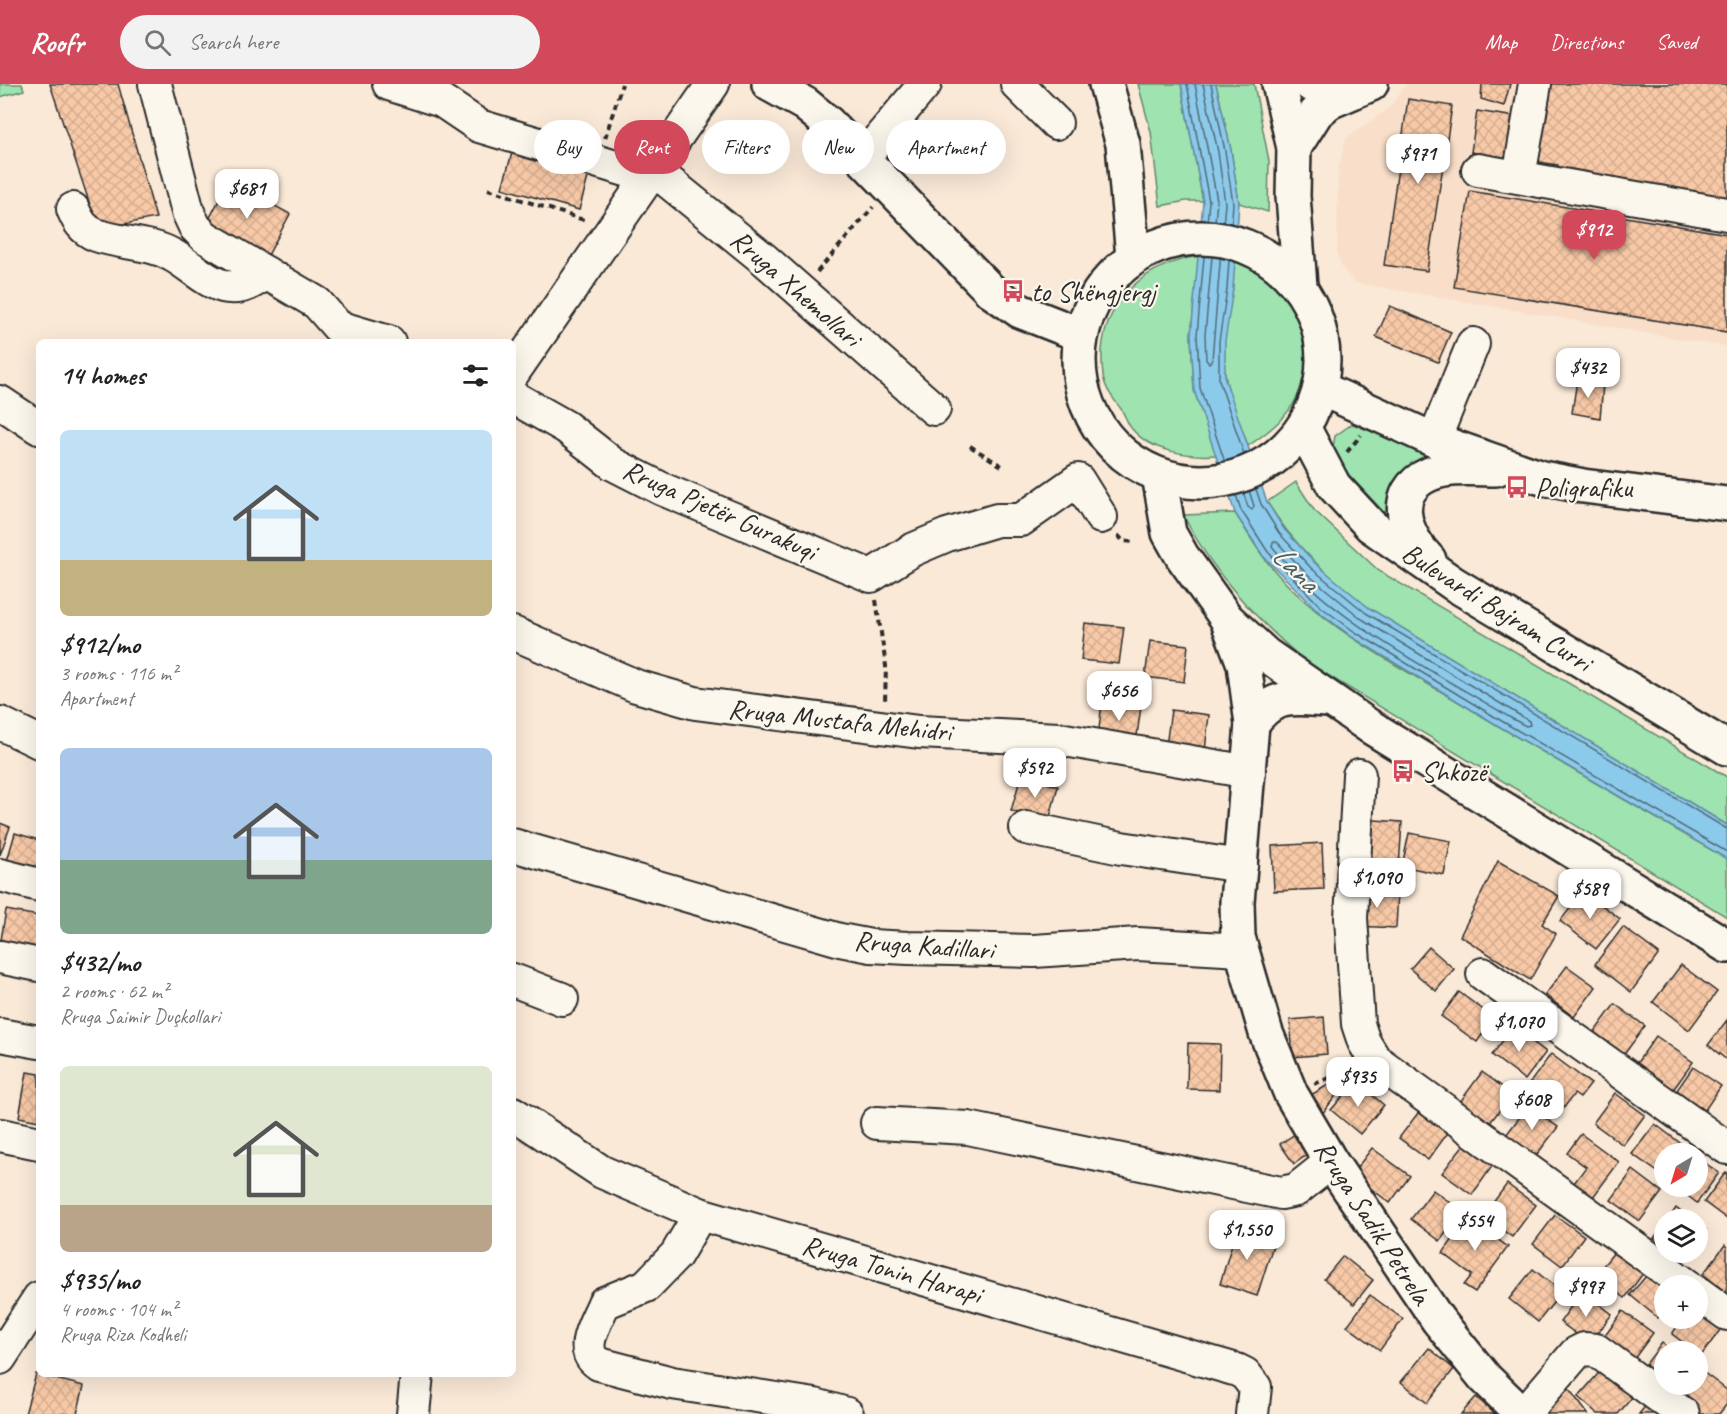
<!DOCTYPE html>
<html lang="en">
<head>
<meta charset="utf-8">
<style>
	body { margin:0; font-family:Caveat,sans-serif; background:#f2f2f2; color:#222; height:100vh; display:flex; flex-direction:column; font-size:22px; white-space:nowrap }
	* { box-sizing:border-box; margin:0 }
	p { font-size:20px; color:#767676 }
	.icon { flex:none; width:33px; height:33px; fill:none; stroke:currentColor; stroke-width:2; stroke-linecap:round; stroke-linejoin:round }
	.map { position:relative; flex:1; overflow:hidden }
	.details { position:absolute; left:36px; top:255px; width:480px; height:1038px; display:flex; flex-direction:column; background:#fff; border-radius:9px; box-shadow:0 6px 24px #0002 }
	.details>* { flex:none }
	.top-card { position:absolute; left:534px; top:36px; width:570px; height:54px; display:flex; gap:12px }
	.needle { width:39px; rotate:218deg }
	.fabs { position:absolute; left:1654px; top:1059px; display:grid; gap:12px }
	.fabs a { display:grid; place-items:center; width:54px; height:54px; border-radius:50%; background:#fff; box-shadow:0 6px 24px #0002; font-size:30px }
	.price { position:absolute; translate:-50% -51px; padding:0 14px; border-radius:12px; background:#fff; color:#222; font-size:20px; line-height:39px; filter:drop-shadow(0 2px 3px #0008) }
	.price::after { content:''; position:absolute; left:50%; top:36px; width:18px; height:14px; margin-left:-9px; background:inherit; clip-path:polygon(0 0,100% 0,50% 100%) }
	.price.current { background:#d1495b; color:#fff }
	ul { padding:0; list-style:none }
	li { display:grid; align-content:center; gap:12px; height:318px; padding:0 24px }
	li span { display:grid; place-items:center; height:186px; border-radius:9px; color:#555 }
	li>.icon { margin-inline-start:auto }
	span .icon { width:108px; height:108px; fill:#fffc; stroke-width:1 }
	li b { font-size:26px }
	h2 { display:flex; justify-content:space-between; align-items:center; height:72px; padding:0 24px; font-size:26px }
	.pill { padding:0 21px; border-radius:27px; background:#fff; box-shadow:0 6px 24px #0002; font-size:21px; line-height:54px }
	.pill.current { background:#d1495b; color:#fff }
	header { display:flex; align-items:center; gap:36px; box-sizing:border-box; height:84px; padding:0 30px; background:#d1495b; color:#fff }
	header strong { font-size:28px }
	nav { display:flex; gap:33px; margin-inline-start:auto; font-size:21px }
	.search { width:420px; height:54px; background:#f2f2f2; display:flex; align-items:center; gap:15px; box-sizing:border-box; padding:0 21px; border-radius:33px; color:#767676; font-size:22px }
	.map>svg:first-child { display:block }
	.built { fill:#f9dfc9 }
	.green { fill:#9ee3b0; stroke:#64876e; stroke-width:1.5 }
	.water { fill:#8ccaec; stroke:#658a9f; stroke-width:1.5 }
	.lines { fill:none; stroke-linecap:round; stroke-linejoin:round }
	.shore { stroke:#526b78; stroke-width:1.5 }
	.building { fill:url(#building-cross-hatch); stroke:#2b2b2b; stroke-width:1.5 }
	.minor-casing { stroke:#2b2b2b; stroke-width:36 }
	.major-casing { stroke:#2b2b2b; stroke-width:38 }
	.path { stroke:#2b2b2b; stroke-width:4; stroke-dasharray:6 4.5; stroke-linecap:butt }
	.minor { stroke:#fbf7ec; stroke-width:32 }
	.major { stroke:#fbf7ec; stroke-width:33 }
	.labels { text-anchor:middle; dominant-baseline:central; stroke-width:4.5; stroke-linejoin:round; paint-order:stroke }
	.street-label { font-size:28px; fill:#2b2b2b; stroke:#fbf7ec }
	.poi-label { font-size:28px; fill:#2b2b2b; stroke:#fbf7ec; text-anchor:start }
	.water-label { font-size:30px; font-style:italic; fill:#485b65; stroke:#fbf7ec }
</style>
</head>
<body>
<header>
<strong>Roofr</strong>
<div class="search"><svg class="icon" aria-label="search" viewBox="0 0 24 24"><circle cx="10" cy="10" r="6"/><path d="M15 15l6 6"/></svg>Search here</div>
<nav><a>Map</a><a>Directions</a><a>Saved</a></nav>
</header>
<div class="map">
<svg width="1727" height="1330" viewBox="0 0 1727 1330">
	<defs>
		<pattern id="building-cross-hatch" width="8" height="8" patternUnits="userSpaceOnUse" patternTransform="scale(1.5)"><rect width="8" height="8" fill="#f8c9a7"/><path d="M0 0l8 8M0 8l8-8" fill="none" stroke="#d5ad90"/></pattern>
	</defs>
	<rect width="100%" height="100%" fill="#fae9d7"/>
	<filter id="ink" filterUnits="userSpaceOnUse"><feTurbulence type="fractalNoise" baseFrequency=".0167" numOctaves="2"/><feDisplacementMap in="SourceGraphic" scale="12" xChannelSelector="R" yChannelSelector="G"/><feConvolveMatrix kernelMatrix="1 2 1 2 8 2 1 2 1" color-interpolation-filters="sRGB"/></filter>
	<g filter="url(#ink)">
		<path class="built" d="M 1406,0 L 1727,0 L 1727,263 L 1355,199 L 1343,185 L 1337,171 L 1338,85 L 1346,54 L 1389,24 Z"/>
		<g class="green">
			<path d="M 0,0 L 22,0 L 24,6 L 0,13 Z"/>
			<path d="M 1138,0 L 1181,0 L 1203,117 L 1186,117 L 1160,122 L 1151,48 Z"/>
			<path d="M 1216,0 L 1254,0 L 1269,77 L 1268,128 L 1239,119 L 1231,66 Z"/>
			<path d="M 1199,172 L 1191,251 L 1194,306 L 1217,371 C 1190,373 1151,368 1132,345 C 1127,339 1125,331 1121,325 C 1116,318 1109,310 1106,302 C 1101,292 1102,276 1102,266 C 1107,212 1148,180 1199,172 Z"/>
			<path d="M 1234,177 C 1291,194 1322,257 1297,313 C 1287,334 1267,349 1248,362 C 1241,341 1230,318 1226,296 C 1218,258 1233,215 1234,177 Z"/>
			<path d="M 1352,340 L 1448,376 L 1395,440 L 1346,388 L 1332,369 L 1335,352 Z"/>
			<path d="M 1296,398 L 1314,426 L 1379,487 L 1727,693 L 1727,741 L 1369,524 C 1329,494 1293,461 1267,418 Z"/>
			<path d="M 1235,429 C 1244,443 1252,457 1262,471 C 1313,541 1400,582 1472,626 C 1556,677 1642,726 1727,775 L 1727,833 L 1306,578 C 1256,535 1213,490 1183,431 Z"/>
		</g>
		<path class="water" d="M 1181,0 L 1216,0 L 1231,66 L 1239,119 L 1233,205 L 1225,257 L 1225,295 L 1267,418 L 1284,445 L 1315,479 L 1369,524 L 1727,741 L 1727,775 L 1502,644 L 1352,553 L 1318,527 L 1263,472 L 1235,429 L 1194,306 L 1191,251 L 1203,117 Z"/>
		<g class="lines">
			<g class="shore">
				<path d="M 1187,0 L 1209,117 L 1197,251 L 1200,304 L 1241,426 L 1268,468 L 1321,523 L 1355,548 L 1505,639 L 1727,768"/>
				<path d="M 1195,0 L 1217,116 L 1205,251 L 1206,276 L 1209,279 L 1212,276 L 1225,119 L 1218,68 L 1203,0"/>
				<path d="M 1211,0 L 1225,67 L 1233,119 L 1227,205 L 1219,257 L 1219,296 L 1261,420 L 1279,449 L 1311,484 L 1366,529 L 1727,745"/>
				<path d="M 1242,393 L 1245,394 L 1254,422 L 1252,426 L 1248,423 L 1239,396 Z"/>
				<path d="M 1277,458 L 1306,489 L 1362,535 L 1529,637 L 1530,641 L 1526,642 L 1509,633 C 1429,584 1330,537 1272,462 L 1273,458 Z"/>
			</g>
		</g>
		<g class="building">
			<path d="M 50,0 L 118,0 L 156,134 L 98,145 Z"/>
			<path d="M 1482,0 L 1510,0 L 1504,22 L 1481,15 Z"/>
			<path d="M 1547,0 L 1727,0 L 1727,114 L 1557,84 L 1558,81 L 1534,77 Z"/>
			<path d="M 1408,15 L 1452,22 L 1427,187 L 1384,181 Z"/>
			<path d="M 1477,27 L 1515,33 L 1509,74 L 1471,68 Z"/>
			<path d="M 514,62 L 591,83 L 579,126 L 502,104 Z"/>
			<path d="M 229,97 L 290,130 L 266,175 L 205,143 Z"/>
			<path d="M 1470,107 L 1727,150 L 1727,248 L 1454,203 Z"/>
			<path d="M 1390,222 L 1451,248 L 1438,278 L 1376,253 Z"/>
			<path d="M 1577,296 L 1603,301 L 1600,334 L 1572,329 Z"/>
			<path d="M 1085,539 L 1124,543 L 1119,580 L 1081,576 Z"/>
			<path d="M 1150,557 L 1188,561 L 1184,598 L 1145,593 Z"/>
			<path d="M 1102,618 L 1141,622 L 1136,659 L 1098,654 Z"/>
			<path d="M 1171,626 L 1209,631 L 1205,667 L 1166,662 Z"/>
			<path d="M 1021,692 L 1058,702 L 1049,737 L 1011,727 Z"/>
			<path d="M 1360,735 L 1402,738 L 1399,784 L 1357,781 Z"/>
			<path d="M 0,739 L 10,743 L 0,771 Z"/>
			<path d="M 15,749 L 39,756 L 39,786 L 7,777 Z"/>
			<path d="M 1409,749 L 1451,757 L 1444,791 L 1402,782 Z"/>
			<path d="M 1322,759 L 1324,805 L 1274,807 L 1272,762 Z"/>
			<path d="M 1498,777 L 1559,812 L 1542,840 L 1556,850 L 1530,896 L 1460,852 Z"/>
			<path d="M 1357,806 L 1398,807 L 1396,844 L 1355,842 Z"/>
			<path d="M 1584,807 L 1620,835 L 1596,865 L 1560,837 Z"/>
			<path d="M 6,826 L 39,832 L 38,869 L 0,862 Z"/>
			<path d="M 1623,843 L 1659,870 L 1631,908 L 1595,880 Z"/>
			<path d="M 1429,863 L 1454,885 L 1436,907 L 1410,885 Z"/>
			<path d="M 1681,881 L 1717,908 L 1689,946 L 1653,918 Z"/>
			<path d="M 1567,882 L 1596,903 L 1574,933 L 1545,911 Z"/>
			<path d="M 1459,908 L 1494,934 L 1477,958 L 1441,932 Z"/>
			<path d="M 1615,920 L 1645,942 L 1623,972 L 1593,950 Z"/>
			<path d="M 1324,933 L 1327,970 L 1293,973 L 1290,936 Z"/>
			<path d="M 1727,936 L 1727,976 L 1708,961 Z"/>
			<path d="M 1513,943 L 1546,968 L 1525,996 L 1492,971 Z"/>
			<path d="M 1656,952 L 1693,978 L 1673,1006 L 1636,980 Z"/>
			<path d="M 1188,959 L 1220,960 L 1219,1006 L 1187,1005 Z"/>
			<path d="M 1551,970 L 1591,1000 L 1580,1014 L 1574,1010 L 1563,1025 L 1529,1000 Z"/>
			<path d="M 1693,983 L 1721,1002 L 1705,1026 L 1677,1006 Z"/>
			<path d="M 27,988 L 39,990 L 39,1037 L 19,1033 Z"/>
			<path d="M 1482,988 L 1512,1010 L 1489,1040 L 1460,1018 Z"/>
			<path d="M 1356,997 L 1384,1021 L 1360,1050 L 1331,1026 Z"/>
			<path d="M 1333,998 L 1341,1005 L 1322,1030 L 1304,1015 Z"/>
			<path d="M 1615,1009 L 1645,1031 L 1623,1061 L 1593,1039 Z"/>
			<path d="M 1528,1022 L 1558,1043 L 1535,1073 L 1506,1051 Z"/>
			<path d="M 1421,1025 L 1450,1046 L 1428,1076 L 1399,1054 Z"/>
			<path d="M 1655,1040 L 1684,1062 L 1678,1070 L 1665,1070 L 1665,1087 L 1662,1091 L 1632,1070 Z"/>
			<path d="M 1295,1050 L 1308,1070 L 1294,1080 L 1280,1060 Z"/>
			<path d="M 1581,1050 L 1619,1078 L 1593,1113 L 1574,1099 L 1586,1083 L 1567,1069 Z"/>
			<path d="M 1464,1060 L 1493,1081 L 1472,1111 L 1442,1089 Z"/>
			<path d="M 1372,1064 L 1410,1092 L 1390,1119 L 1352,1090 Z"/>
			<path d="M 1698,1074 L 1719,1089 L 1697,1119 L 1675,1102 L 1698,1102 Z"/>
			<path d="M 1633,1086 L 1662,1108 L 1640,1137 L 1611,1116 Z"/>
			<path d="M 1726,1088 L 1727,1089 L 1727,1135 L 1704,1118 Z"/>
			<path d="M 1507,1100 L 1536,1121 L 1512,1153 L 1483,1132 Z"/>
			<path d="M 1433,1106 L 1462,1127 L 1440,1157 L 1411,1135 Z"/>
			<path d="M 1676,1124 L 1692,1136 L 1668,1136 Z"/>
			<path d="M 1555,1131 L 1584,1152 L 1562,1182 L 1533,1160 Z"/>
			<path d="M 1468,1134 L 1508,1163 L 1475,1208 L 1464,1201 L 1472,1191 L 1443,1169 Z"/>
			<path d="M 1665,1140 L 1665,1162 L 1654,1154 Z"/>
			<path d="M 1698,1140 L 1706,1146 L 1698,1156 Z"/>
			<path d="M 1237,1143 L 1275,1155 L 1257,1212 L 1220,1200 Z"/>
			<path d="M 1725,1161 L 1727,1163 L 1727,1209 L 1703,1190 Z"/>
			<path d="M 1618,1163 L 1647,1184 L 1625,1214 L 1595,1192 Z"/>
			<path d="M 1674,1168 L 1689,1168 L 1684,1176 Z"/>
			<path d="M 1343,1172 L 1373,1196 L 1354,1220 L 1324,1195 Z"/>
			<path d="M 1533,1185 L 1562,1208 L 1538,1238 L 1509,1215 Z"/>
			<path d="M 1652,1185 L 1668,1198 L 1661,1205 L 1665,1208 L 1665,1226 L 1658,1234 L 1630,1211 Z"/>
			<path d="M 1582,1207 L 1612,1230 L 1590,1260 L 1560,1238 Z"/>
			<path d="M 1370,1211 L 1403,1235 L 1380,1266 L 1347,1242 Z"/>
			<path d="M 1698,1224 L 1723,1242 L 1701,1272 L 1672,1250 L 1683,1234 L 1698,1234 Z"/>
			<path d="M 1623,1227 L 1653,1249 L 1631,1279 L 1601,1257 Z"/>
			<path d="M 1662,1259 L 1674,1268 L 1665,1268 L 1665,1300 L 1678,1300 L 1670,1312 L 1639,1289 Z"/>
			<path d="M 1429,1264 L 1454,1285 L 1427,1319 L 1401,1298 Z"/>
			<path d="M 1603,1284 L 1634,1311 L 1618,1330 L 1598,1330 L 1578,1313 Z"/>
			<path d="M 1703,1288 L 1727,1306 L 1727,1320 L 1719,1330 L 1695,1330 L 1680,1319 L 1694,1300 L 1698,1300 Z"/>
			<path d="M 36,1290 L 84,1302 L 77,1330 L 25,1330 Z"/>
			<path d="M 1569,1305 L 1588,1330 L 1537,1330 Z"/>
			<path d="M 1476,1313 L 1495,1330 L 1461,1330 Z"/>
			<path d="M 1647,1320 L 1661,1330 L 1639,1330 Z"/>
		</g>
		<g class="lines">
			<g class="minor-casing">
				<g id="minor">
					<path d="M 155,0 L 188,128 L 195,143 L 205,153 L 317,219 L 338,243 L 389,258"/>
					<path d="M 389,0 L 442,17 L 479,42 L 649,93"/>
					<path d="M 1017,0 L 1056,39"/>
					<path d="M 862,75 L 925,0"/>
					<path d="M 654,86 L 765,176 L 934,325"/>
					<path d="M 1478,86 L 1727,130"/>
					<path d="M 1519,93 L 1535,0"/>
					<path d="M 73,125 C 78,137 83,146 96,151 C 121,160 149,158 172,171 C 191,181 207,200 228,203 C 243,205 255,197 266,189"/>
					<path d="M 513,289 L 713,0"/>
					<path d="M 513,313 L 566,343 L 613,380 L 662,405 L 871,492 L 912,466 L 947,451 L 997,436 L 1021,436 L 1078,396 L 1101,433"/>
					<path d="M 0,318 L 39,344"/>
					<path d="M 1434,356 L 1473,260"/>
					<path d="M 513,549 L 636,602 L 695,619 L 919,648 L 1059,655 L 1249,688"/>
					<path d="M 0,639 L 39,658"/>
					<path d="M 1359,691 L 1351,834 L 1358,940 L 1364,958 L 1375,976 L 1688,1202"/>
					<path d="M 1026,744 L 1121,764 L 1241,782"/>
					<path d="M 513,761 L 840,856 L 871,862 L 908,864 L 1034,867 L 1138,860 L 1241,866"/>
					<path d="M 0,791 L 39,801"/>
					<path d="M 0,873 L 39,881"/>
					<path d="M 1483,890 L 1727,1064"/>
					<path d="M 513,896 L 562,915"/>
					<path d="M 0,951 L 39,958"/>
					<path d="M 513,1029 L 602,1088 L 700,1130 L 1237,1286 L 1245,1290 L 1255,1303 L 1252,1330"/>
					<path d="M 877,1039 L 968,1044 L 1281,1109 L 1296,1106 L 1331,1078"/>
					<path d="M 0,1051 L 39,1059"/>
					<path d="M 700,1130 L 676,1171 L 646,1202 L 604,1219 C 597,1237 576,1266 599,1280 L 672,1299 L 815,1321 L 847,1330"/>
					<path d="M 1698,1209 L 1727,1230"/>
					<path d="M 0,1274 L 39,1214"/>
					<path d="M 413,1330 L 417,1290"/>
					<path d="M 1524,1330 L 1576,1269 L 1584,1265 L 1596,1266 L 1683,1330"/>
				</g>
			</g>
			<g class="major-casing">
				<g id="major">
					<path d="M 769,0 L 805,20 L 828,39 L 991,207 L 1020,227 L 1081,251"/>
					<path d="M 1106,0 L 1123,60 L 1133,173"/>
					<path d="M 1279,0 L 1294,64 L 1293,112 L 1300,202"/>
					<path d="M 1310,0 L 1348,9"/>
					<path d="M 1294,64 L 1316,29 L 1329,18 L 1371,0"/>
					<circle cx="1201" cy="276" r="122"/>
					<path d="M 1322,305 L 1434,356 L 1542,394 L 1583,402 L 1727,420"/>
					<path d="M 1303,343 L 1334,402 L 1371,442 L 1454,500 L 1727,664"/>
					<path d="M 1159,391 L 1169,449 L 1182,472 L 1227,535 L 1265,570 L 1369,642 L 1727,862"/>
					<path d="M 1429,476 C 1405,452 1388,408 1430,390 C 1449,382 1476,385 1496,385"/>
					<path d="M 1227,535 L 1244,580 L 1252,640 L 1237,818 L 1238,853 L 1266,949 L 1291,1010 L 1331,1078 L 1438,1236 L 1485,1294 L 1522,1330"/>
					<path d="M 1252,640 C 1274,607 1296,615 1331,616"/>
				</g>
			</g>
			<g class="path">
				<path d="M 605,54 L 622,0"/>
				<path d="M 488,105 L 587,137"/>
				<path d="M 817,188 L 873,123"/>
				<path d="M 970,362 L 1005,384"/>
				<path d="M 1347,368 L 1361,351"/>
				<path d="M 1118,451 L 1123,457 L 1136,458"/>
				<path d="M 876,516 L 886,582 L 885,618"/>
				<path d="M 1314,1000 L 1352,985"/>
				<path d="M 1269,1153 L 1274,1133"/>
			</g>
			<use href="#minor" class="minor"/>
			<use href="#major" class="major"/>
		</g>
	</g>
	<defs>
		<g id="bus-bare" transform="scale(1.8)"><path d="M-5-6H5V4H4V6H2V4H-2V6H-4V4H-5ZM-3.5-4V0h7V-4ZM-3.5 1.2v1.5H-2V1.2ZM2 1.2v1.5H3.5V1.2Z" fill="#d1495b" stroke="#fbf7ec" stroke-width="2.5" paint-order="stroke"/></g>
	</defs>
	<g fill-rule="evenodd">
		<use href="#bus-bare" x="1013" y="207"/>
		<use href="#bus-bare" x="1517" y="403"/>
		<use href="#bus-bare" x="1403" y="687"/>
	</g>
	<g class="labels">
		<g class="street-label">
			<text transform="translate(796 204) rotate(41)">Rruga Xhemollari</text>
			<text transform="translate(720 426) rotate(24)">Rruga Pjetër Gurakuqi</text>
			<text transform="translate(1497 523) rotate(32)">Bulevardi Bajram Curri</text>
			<text transform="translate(840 636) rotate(6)">Rruga Mustafa Mehidri</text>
			<text transform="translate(924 861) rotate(4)">Rruga Kadillari</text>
			<text transform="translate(1373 1138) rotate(57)">Rruga Sadik Petrela</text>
			<text transform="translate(892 1185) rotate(16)">Rruga Tonin Harapi</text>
		</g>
		<g class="poi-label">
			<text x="1031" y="207">to Shëngjergj</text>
			<text x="1535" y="403">Poligrafiku</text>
			<text x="1421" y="687">Shkozë</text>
		</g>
		<g class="water-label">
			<text transform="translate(1296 484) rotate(45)">Lana</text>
		</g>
	</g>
</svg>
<div class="fabs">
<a><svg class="needle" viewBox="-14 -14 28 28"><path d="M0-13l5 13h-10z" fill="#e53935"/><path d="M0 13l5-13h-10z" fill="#767676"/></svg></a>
<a><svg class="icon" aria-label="layers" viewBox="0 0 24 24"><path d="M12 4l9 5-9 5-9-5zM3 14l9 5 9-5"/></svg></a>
<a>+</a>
<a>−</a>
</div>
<b class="price" style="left:1418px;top:101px">$971</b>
<b class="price" style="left:247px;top:136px">$681</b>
<b class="price current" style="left:1594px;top:177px">$912</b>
<b class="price" style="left:1588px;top:315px">$432</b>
<b class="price" style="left:1119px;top:638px">$656</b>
<b class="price" style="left:1035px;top:715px">$592</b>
<b class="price" style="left:1377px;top:825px">$1,090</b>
<b class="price" style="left:1590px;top:836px">$589</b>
<b class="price" style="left:1519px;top:969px">$1,070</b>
<b class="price" style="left:1358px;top:1024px">$935</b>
<b class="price" style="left:1532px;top:1047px">$608</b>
<b class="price" style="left:1475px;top:1168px">$554</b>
<b class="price" style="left:1247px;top:1177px">$1,550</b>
<b class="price" style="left:1586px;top:1234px">$997</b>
<div class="top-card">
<a class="pill">Buy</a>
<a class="pill current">Rent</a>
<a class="pill">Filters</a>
<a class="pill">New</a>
<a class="pill">Apartment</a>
</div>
<section class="details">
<h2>14 homes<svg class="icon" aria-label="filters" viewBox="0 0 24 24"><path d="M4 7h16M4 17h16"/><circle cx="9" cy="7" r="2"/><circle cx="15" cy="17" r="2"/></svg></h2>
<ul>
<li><span style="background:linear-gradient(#bfe0f5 70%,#c2b280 0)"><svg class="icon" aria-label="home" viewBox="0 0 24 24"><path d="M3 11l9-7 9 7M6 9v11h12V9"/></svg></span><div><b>$912/mo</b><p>3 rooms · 116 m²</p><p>Apartment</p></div></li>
<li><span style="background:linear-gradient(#a9c7e8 60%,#7fa58c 0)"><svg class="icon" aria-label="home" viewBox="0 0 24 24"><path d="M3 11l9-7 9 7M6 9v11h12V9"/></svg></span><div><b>$432/mo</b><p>2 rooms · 62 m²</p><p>Rruga Saimir Duçkollari</p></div></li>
<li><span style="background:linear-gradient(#dfe7d0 75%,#b9a48a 0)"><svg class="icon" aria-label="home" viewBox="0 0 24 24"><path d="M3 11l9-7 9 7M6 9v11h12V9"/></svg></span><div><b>$935/mo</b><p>4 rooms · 104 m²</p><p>Rruga Riza Kodheli</p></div></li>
</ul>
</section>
</div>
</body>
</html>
